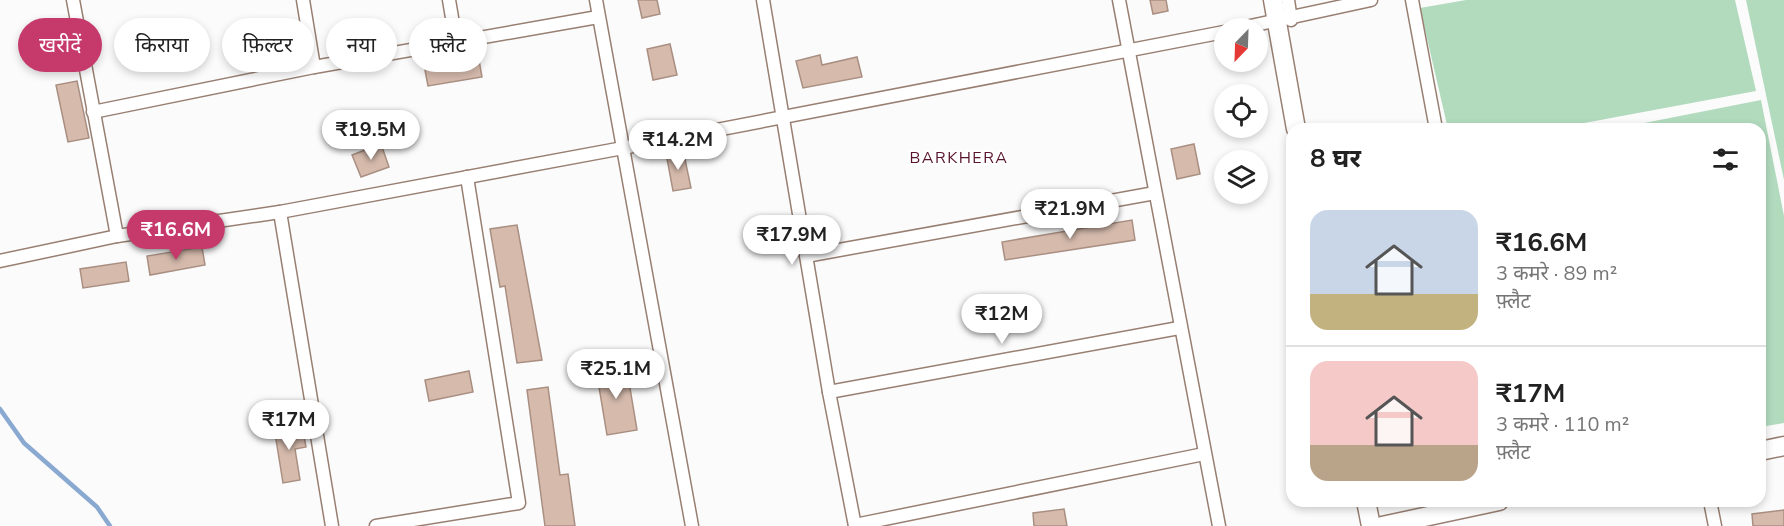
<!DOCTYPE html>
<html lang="hi">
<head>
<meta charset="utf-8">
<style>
	body { margin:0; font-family:"Nunito Sans","Noto Sans Devanagari",sans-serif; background:#f6f6f6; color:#222; height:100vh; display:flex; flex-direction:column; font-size:22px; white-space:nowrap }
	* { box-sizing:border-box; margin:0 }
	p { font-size:20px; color:#767676 }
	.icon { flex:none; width:33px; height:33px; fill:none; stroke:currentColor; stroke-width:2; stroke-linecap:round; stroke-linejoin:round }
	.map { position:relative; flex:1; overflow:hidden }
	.details { position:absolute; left:1286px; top:123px; width:480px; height:384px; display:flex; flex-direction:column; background:#fff; border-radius:18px; box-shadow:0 3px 9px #0003 }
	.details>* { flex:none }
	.top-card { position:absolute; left:18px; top:18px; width:570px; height:54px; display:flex; gap:12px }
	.needle { width:39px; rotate:203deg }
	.fabs { position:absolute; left:1214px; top:18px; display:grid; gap:12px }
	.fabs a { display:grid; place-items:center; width:54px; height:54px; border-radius:50%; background:#fff; box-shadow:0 3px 9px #0003; font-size:30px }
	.price { position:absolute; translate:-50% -51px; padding:0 14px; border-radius:21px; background:#fff; color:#222; font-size:20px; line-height:39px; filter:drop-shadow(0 2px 3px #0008) }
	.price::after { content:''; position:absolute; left:50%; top:36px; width:18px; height:14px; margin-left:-9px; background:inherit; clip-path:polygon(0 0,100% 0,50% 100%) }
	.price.active { background:#c63a6b; color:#fff }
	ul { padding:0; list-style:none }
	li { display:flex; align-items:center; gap:18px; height:150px; padding:0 24px }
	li+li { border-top:2px solid #e0e0e0 }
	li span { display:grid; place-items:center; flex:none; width:168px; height:120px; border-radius:18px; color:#555 }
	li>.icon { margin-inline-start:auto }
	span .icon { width:72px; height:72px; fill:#fffc; stroke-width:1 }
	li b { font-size:26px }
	h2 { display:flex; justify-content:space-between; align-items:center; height:72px; padding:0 24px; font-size:26px }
	.chip { padding:0 21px; border-radius:27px; background:#fff; box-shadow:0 3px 9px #0003; font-size:21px; line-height:54px }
	.chip.active { background:#c63a6b; color:#fff }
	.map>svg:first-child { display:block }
	.green { fill:#b2dbbe }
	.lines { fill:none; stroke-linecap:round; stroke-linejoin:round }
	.stream { stroke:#8aa9d1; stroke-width:4.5 }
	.building { fill:#d6bbad; stroke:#a98f82; stroke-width:1.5 }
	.minor-casing { stroke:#987f72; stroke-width:15 }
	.secondary-casing { stroke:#987f72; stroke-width:21 }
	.minor { stroke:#fff; stroke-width:12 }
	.secondary { stroke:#fff; stroke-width:18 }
	.labels { text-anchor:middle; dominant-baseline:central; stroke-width:4.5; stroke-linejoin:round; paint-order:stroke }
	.neighbourhood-label { font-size:16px; letter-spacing:1.5px; fill:#57142c; stroke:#fff }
</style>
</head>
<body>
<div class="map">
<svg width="1784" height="526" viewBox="0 0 1784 526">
	<rect width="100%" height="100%" fill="#fbfbfb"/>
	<g class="green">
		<path d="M 1466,0 L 1735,0 L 1756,91 L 1552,129 L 1448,129 L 1420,8 Z"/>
		<path d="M 1746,0 L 1784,0 L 1784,180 Z"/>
		<path d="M 1761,100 L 1784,216 L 1784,423 L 1760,427 L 1760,129 L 1635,129 L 1634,125 Z"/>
	</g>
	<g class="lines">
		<path class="stream" d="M 0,409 L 24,443 L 97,507 L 110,526"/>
	</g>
	<g class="building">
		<path d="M 638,0 L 657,0 L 660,14 L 642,18 Z"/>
		<path d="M 1150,0 L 1166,0 L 1168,11 L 1153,14 Z"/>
		<path d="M 670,44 L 677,75 L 653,80 L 647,49 Z"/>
		<path d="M 820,55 L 822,65 L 857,57 L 862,77 L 803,88 L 796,61 Z"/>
		<path d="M 479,60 L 482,77 L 428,86 L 425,70 Z"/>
		<path d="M 77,81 L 89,138 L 68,142 L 56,85 Z"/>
		<path d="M 381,144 L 389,167 L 361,177 L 352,155 Z"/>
		<path d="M 1194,144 L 1200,174 L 1177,179 L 1171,149 Z"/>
		<path d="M 683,150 L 691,188 L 673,191 L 666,153 Z"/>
		<path d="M 1132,220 L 1135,240 L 1005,260 L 1002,242 Z"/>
		<path d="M 517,225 L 542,360 L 517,363 L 505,286 L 500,287 L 490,229 Z"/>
		<path d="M 202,247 L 205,265 L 150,275 L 147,256 Z"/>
		<path d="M 126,262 L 129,281 L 83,288 L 80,269 Z"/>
		<path d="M 626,364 L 637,430 L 607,435 L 596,369 Z"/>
		<path d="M 469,371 L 473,392 L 429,401 L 425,380 Z"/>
		<path d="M 548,387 L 560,475 L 568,474 L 575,526 L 545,526 L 527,390 Z"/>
		<path d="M 291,424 L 292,433 L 303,431 L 306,447 L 295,449 L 300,480 L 283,483 L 274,427 Z"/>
		<path d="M 1064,509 L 1067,526 L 1034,526 L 1033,513 Z"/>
		<path d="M 1784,510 L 1784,526 L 1753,526 L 1752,514 Z"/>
	</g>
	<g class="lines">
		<g class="minor-casing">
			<g id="minor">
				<path d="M 73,0 L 117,236"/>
				<path d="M 303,0 L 314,67"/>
				<path d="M 449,0 L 456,41"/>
				<path d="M 596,0 L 692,526"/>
				<path d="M 763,0 L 829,392 L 855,526"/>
				<path d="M 1119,0 L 1219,526"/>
				<path d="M 1288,0 L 1291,20"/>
				<path d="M 1412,0 L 1436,129"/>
				<path d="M 1241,28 L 1371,0"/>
				<path d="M 93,112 L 314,67 L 598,17"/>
				<path d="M 280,212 L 332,526"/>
				<path d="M 806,256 L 1155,193"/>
				<path d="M 0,261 L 117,236 L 280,212 L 623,148 L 1224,32"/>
				<path d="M 829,392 L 1179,328"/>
				<path d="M 1710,501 L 1715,526"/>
				<path d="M 855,525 L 1204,454"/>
				<path d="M 376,526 L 519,503 L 467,177"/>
			</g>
		</g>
		<g class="secondary-casing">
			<g id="secondary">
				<path d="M 1273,0 L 1296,129"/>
				<path d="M 1760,451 L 1784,446"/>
				<path d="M 1366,501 L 1371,526"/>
				<path d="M 1382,526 L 1499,501"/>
			</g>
		</g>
		<use href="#minor" class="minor"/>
		<use href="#secondary" class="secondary"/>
	</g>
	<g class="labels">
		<g class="neighbourhood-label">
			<text x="959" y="158">BARKHERA</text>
		</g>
	</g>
</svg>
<div class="fabs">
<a><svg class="needle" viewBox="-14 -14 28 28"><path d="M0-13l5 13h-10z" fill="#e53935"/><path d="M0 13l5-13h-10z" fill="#767676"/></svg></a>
<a><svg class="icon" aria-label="locate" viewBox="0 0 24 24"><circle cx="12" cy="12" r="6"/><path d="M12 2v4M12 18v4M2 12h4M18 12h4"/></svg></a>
<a><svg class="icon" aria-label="layers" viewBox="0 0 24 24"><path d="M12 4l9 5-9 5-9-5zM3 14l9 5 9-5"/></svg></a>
</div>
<b class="price" style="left:371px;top:161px">₹19.5M</b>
<b class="price" style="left:678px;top:171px">₹14.2M</b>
<b class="price" style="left:1070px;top:240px">₹21.9M</b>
<b class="price active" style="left:176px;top:261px">₹16.6M</b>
<b class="price" style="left:792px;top:266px">₹17.9M</b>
<b class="price" style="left:1002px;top:345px">₹12M</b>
<b class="price" style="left:616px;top:400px">₹25.1M</b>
<b class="price" style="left:289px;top:451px">₹17M</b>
<div class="top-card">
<a class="chip active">खरीदें</a>
<a class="chip">किराया</a>
<a class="chip">फ़िल्टर</a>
<a class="chip">नया</a>
<a class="chip">फ़्लैट</a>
</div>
<section class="details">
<h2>8 घर<svg class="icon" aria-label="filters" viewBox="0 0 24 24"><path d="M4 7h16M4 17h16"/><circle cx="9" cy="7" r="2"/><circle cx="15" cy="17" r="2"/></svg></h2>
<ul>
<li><span style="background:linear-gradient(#c9d6e8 70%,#c2b280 0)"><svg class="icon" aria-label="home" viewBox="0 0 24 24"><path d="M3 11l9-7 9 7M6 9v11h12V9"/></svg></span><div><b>₹16.6M</b><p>3 कमरे · 89 m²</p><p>फ़्लैट</p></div></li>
<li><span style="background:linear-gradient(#f6c9c9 70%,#b9a48a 0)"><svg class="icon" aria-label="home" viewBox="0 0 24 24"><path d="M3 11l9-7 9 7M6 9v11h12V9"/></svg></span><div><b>₹17M</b><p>3 कमरे · 110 m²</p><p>फ़्लैट</p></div></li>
</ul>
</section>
</div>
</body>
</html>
